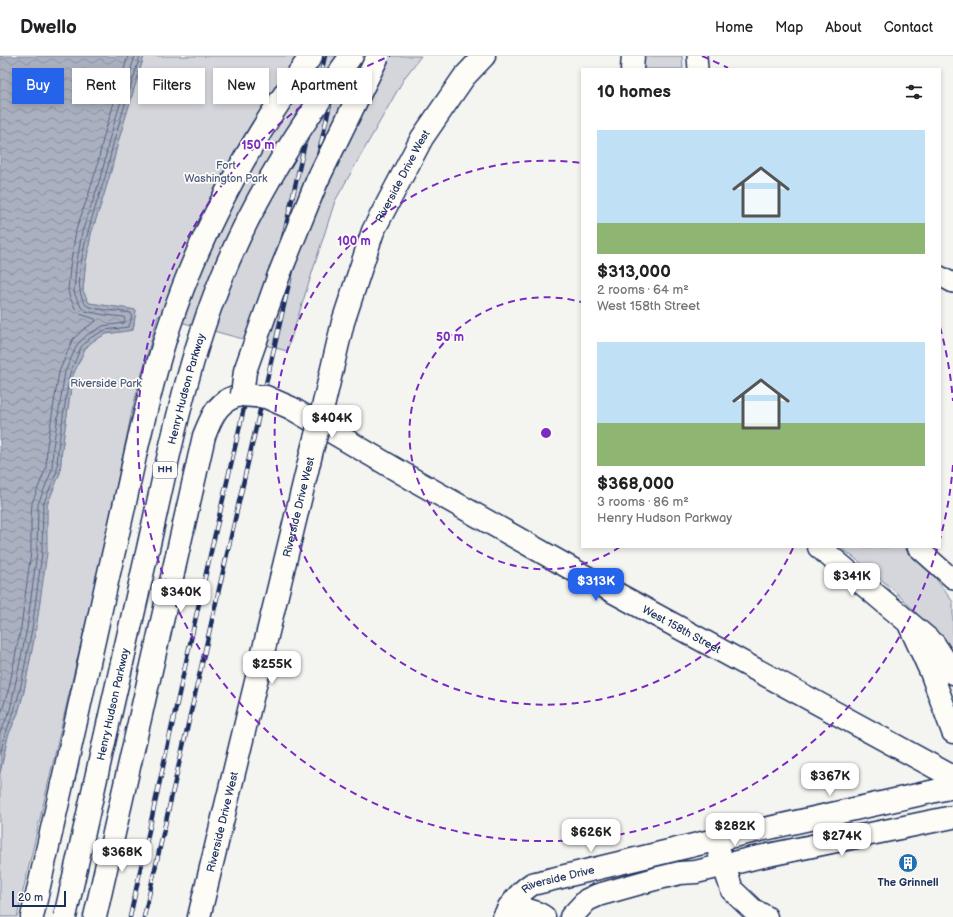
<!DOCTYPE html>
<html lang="en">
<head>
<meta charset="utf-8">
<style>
	body { margin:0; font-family:"Balsamiq Sans",sans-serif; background:#f6f6f6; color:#202124; height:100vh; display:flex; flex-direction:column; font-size:15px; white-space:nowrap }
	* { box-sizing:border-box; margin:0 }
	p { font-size:13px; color:#757577 }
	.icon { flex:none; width:22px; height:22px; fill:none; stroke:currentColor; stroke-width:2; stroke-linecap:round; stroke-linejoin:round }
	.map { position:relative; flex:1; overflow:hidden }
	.side { position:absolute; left:581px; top:12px; width:360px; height:480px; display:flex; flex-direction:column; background:#fff; border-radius:0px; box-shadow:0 2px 6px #0003 }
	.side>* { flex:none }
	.hud { position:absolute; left:12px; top:12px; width:380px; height:36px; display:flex; gap:8px }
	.scale { position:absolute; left:12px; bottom:10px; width:54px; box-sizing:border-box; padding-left:4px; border:2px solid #1b2f5e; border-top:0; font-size:11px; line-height:14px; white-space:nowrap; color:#1b2f5e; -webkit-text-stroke:3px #fdfcf7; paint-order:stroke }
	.price { position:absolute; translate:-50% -34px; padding:0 9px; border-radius:8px; background:#fff; color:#222; font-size:13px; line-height:26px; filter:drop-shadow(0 1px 2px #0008) }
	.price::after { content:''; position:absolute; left:50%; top:24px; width:12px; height:9px; margin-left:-6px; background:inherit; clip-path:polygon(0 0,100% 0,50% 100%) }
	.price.current { background:#2563eb; color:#fff }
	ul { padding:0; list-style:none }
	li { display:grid; align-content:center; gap:8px; height:212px; padding:0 16px }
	li span { display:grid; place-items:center; height:124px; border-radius:0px; color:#555 }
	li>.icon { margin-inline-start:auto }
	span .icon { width:72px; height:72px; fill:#fffc; stroke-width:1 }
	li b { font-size:17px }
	h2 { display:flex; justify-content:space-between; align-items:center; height:48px; padding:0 16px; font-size:17px }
	.chip { padding:0 14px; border-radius:0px; background:#fff; box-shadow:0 2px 6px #0003; font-size:14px; line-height:36px }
	.chip.current { background:#2563eb; color:#fff }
	header { display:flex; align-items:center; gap:24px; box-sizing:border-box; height:56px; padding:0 20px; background:#fff; border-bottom:1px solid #e0e0e0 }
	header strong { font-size:19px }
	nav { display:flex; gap:22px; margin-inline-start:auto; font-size:14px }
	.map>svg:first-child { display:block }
	.park { fill:#d4d6db; stroke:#78829c }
	.water { fill:url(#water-waves); stroke:#717c98 }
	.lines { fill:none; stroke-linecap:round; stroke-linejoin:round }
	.shore { stroke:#546385; stroke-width:1 }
	.street-casing { stroke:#1b2f5e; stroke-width:22 }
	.secondary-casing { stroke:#1b2f5e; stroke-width:25 }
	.highway-casing { stroke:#1b2f5e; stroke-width:25 }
	.street { stroke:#fdfcf7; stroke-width:19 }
	.secondary { stroke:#fdfcf7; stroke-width:22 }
	.highway { stroke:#fdfcf7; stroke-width:22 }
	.rail-casing { stroke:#1b2f5e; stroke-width:4.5 }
	.rail { stroke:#fdfcf7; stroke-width:3; stroke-dasharray:9; stroke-linecap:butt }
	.secondary-bridge-casing { stroke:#1b2f5e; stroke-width:25; stroke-linecap:butt }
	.highway-bridge-casing { stroke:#1b2f5e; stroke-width:25; stroke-linecap:butt }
	.secondary-bridge { stroke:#fdfcf7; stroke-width:22 }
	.highway-bridge { stroke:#fdfcf7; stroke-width:22 }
	.ring { fill:none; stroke:#7b2cbf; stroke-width:2; stroke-dasharray:7 5 }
	.labels { text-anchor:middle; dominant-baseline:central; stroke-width:3.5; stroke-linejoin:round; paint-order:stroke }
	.shield { fill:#fdfcf7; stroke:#5f6c8c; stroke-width:1 }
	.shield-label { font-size:10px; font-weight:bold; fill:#1b2f5e }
	.park-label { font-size:11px; fill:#49597d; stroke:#fdfcf7 }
	.street-label { font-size:11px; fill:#1b2f5e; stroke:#fdfcf7 }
	.poi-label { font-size:11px; font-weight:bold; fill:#1b2f5e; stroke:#fdfcf7 }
	.centre { fill:#7b2cbf; stroke:#fdfcf7; stroke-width:2 }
	.ring-label { font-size:12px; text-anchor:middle; font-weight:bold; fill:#7b2cbf; stroke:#fdfcf7; stroke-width:3.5; stroke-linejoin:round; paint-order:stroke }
</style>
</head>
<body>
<header>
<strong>Dwello</strong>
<nav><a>Home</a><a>Map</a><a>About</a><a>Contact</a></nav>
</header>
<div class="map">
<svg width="953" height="861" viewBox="0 0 953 861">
	<defs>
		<pattern id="water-waves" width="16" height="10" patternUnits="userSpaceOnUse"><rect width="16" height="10" fill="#aab0bf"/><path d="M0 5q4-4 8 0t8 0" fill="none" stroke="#8a909e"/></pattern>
	</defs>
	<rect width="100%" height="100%" fill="#f4f4f1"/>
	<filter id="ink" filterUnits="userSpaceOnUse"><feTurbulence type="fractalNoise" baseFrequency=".025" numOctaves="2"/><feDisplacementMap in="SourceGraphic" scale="8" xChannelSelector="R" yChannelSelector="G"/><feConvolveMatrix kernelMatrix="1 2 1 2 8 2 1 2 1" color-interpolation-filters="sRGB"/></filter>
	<g filter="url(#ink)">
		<g class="park">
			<path d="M 144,0 L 421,0 L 405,21 L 335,145 L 287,295 L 158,260 L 133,350 L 109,467 L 17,861 L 0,861 L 0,717 L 8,680 L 18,657 L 24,635 L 36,573 L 46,497 L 47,449 L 60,417 L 62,392 L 73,319 L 85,293 L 93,285 L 106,278 L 133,274 L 136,254 L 89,247 L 83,235 L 85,212 L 91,178 L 102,145 L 111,115 L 118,86 Z"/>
			<path d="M 643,0 L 682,0 L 683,13 L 643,13 Z"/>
			<path d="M 840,491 L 903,491 L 934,520 L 953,546 L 953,605 C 942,590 932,574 919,560 C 896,534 868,512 840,491 Z"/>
		</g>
		<path class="water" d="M 0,0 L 144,0 L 118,86 L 111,115 L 102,145 L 91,178 L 85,212 L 83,235 L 89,247 L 136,254 L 133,274 L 106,278 L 93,285 L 85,293 L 73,319 L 62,392 L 60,417 L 47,449 L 47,497 L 36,573 L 24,635 L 18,657 L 8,680 L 0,717 Z"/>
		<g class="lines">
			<g class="shore">
				<path d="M 0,661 L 9,632 L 21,571 L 31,496 L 31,462 L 32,447 L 46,412 L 47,390 L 59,316 L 73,283 L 84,273 L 96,265 L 95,263 L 80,258 L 76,254 L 70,242 L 68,235 L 70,211 L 76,174 L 88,140 L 97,111 L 103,83 L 128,0"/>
				<path d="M 0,677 L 10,654 L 27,572 L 37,496 L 38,448 L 52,414 L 53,391 L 65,316 L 77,289 L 87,279 L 103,270 L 124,267 L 125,265 L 124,261 L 105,259 L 85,255 L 81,251 L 75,239 L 74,235 L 76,211 L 82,176 L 94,142 L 103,113 L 109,84 L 135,0"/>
				<path d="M 0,699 L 5,679 L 14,655 L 20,634 L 32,573 L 42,497 L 43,449 L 57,415 L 58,392 L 70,317 L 81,291 L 90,282 L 105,274 L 128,271 C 131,268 132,260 131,257 C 122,255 91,254 86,249 C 65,227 100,141 107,114 C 110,104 111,94 114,85 C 122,56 132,28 140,0"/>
			</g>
			<g class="street-casing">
				<g id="street">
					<path d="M 697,0 L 698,13"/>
					<path d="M 940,220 L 953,227"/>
					<path d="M 917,491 L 953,523"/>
				</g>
			</g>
			<g class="secondary-casing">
				<g id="secondary">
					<path d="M 632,13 L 633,0"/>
					<path id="s1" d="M 291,352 L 414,424 L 588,522 L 953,721"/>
					<path id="s2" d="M 319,368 L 343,266 L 373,175 L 422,82 L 464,21 L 484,0"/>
					<path d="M 819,491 L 934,588 L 953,617"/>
					<path d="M 910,570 L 931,616 L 953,676"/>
					<path d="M 719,795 L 732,834 L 753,854 L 766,861"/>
					<path d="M 509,851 C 522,853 534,854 544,861"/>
					<path d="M 95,861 L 204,380 C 212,360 218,343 242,339"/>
					<path id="s3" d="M 199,861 L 313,390"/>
					<path id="s4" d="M 504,861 C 511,848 519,836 532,828 L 715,784 L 953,731"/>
					<path d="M 571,861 L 587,844 L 598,839 L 655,823 L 680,817 L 696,816 L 754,802 L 953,761"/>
				</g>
			</g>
			<g class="highway-casing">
				<path id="highway" d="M 32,861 C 57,751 82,640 106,530 C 116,486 126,443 135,400 C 145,357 155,313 169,271 C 201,174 251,83 311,0"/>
			</g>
			<use href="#street" class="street"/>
			<use href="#secondary" class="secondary"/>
			<use href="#highway" class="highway"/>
			<g class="rail-casing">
				<g id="rail">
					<path d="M 130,861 L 195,565 L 325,0"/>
					<path d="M 144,861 L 341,0"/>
				</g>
			</g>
			<use href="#rail" class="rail"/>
			<g class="secondary-bridge-casing">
				<g id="secondary-bridge">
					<path d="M 242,339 L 266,341 L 291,352"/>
					<path d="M 313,390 L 319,368"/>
				</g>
			</g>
			<g class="highway-bridge-casing">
				<g id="highway-bridge">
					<path d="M 242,339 L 245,315 L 279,219 L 317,125 L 378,0"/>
					<path id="s5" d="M 65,861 C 92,740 119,618 147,497 C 168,403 186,308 223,218 C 255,139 301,69 351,0"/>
				</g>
			</g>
			<use href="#secondary-bridge" class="secondary-bridge"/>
			<use href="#highway-bridge" class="highway-bridge"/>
		</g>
	</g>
	<g class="ring">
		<path d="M620 491A136 136 0 1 1 581 246"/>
		<path d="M793 492A272 272 0 1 1 582 107"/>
		<path d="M953 409A408 408 0 0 1 940 483M937 493A408 408 0 1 1 390 0M702 0A408 408 0 0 1 728 12M940 271A408 408 0 0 1 953 345"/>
	</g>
	<defs>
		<g id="building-disc" transform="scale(1)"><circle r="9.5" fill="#1f6fb2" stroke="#fdfcf7"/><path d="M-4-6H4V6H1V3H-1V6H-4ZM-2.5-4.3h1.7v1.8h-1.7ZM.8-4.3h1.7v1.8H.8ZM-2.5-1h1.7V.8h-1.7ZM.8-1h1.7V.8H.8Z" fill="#fff"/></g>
	</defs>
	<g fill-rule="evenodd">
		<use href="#building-disc" x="908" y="807"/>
	</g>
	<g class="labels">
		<rect class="shield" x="153" y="406" width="24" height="16" rx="3"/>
		<g class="shield-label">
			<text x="165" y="414">HH</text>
		</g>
		<g class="park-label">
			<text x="226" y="109">Fort<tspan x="226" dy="13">Washington Park</tspan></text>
			<text x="106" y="327">Riverside Park</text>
		</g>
		<g class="street-label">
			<text stroke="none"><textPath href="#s2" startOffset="263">Riverside Drive West</textPath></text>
			<text stroke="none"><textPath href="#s5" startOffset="542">Henry Hudson Parkway</textPath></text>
			<text stroke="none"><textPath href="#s3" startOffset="422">Riverside Drive West</textPath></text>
			<text stroke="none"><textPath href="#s1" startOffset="449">West 158th Street</textPath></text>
			<text stroke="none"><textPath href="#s5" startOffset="218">Henry Hudson Parkway</textPath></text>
			<text stroke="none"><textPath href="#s3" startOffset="98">Riverside Drive West</textPath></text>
			<text stroke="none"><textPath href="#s4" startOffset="70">Riverside Drive</textPath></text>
		</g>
		<g class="poi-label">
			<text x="908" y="826">The Grinnell</text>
		</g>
	</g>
	<circle cx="546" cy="377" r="6" class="centre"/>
	<g class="ring-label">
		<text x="258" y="93">150 m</text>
		<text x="354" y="189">100 m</text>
		<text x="450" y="285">50 m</text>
	</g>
</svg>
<div class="scale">20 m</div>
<b class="price" style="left:332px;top:383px">$404K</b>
<b class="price" style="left:852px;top:541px">$341K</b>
<b class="price current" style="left:596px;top:546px">$313K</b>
<b class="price" style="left:181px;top:557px">$340K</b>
<b class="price" style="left:272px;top:629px">$255K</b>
<b class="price" style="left:830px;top:741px">$367K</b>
<b class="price" style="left:735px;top:791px">$282K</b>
<b class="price" style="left:591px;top:797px">$626K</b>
<b class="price" style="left:842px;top:801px">$274K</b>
<b class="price" style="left:122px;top:817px">$368K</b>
<div class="hud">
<a class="chip current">Buy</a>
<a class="chip">Rent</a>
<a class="chip">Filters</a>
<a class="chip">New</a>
<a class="chip">Apartment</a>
</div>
<section class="side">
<h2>10 homes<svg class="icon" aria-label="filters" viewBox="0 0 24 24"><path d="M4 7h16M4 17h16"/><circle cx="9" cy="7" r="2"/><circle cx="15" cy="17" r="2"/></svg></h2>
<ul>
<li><span style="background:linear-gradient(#bfe0f5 75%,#8fb573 0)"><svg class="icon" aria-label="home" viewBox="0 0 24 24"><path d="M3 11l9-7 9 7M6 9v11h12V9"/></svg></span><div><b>$313,000</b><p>2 rooms · 64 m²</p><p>West 158th Street</p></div></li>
<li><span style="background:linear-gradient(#bfe0f5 65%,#8fb573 0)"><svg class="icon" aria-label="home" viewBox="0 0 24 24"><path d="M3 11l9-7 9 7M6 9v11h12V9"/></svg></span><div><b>$368,000</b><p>3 rooms · 86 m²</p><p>Henry Hudson Parkway</p></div></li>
</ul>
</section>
</div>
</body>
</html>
